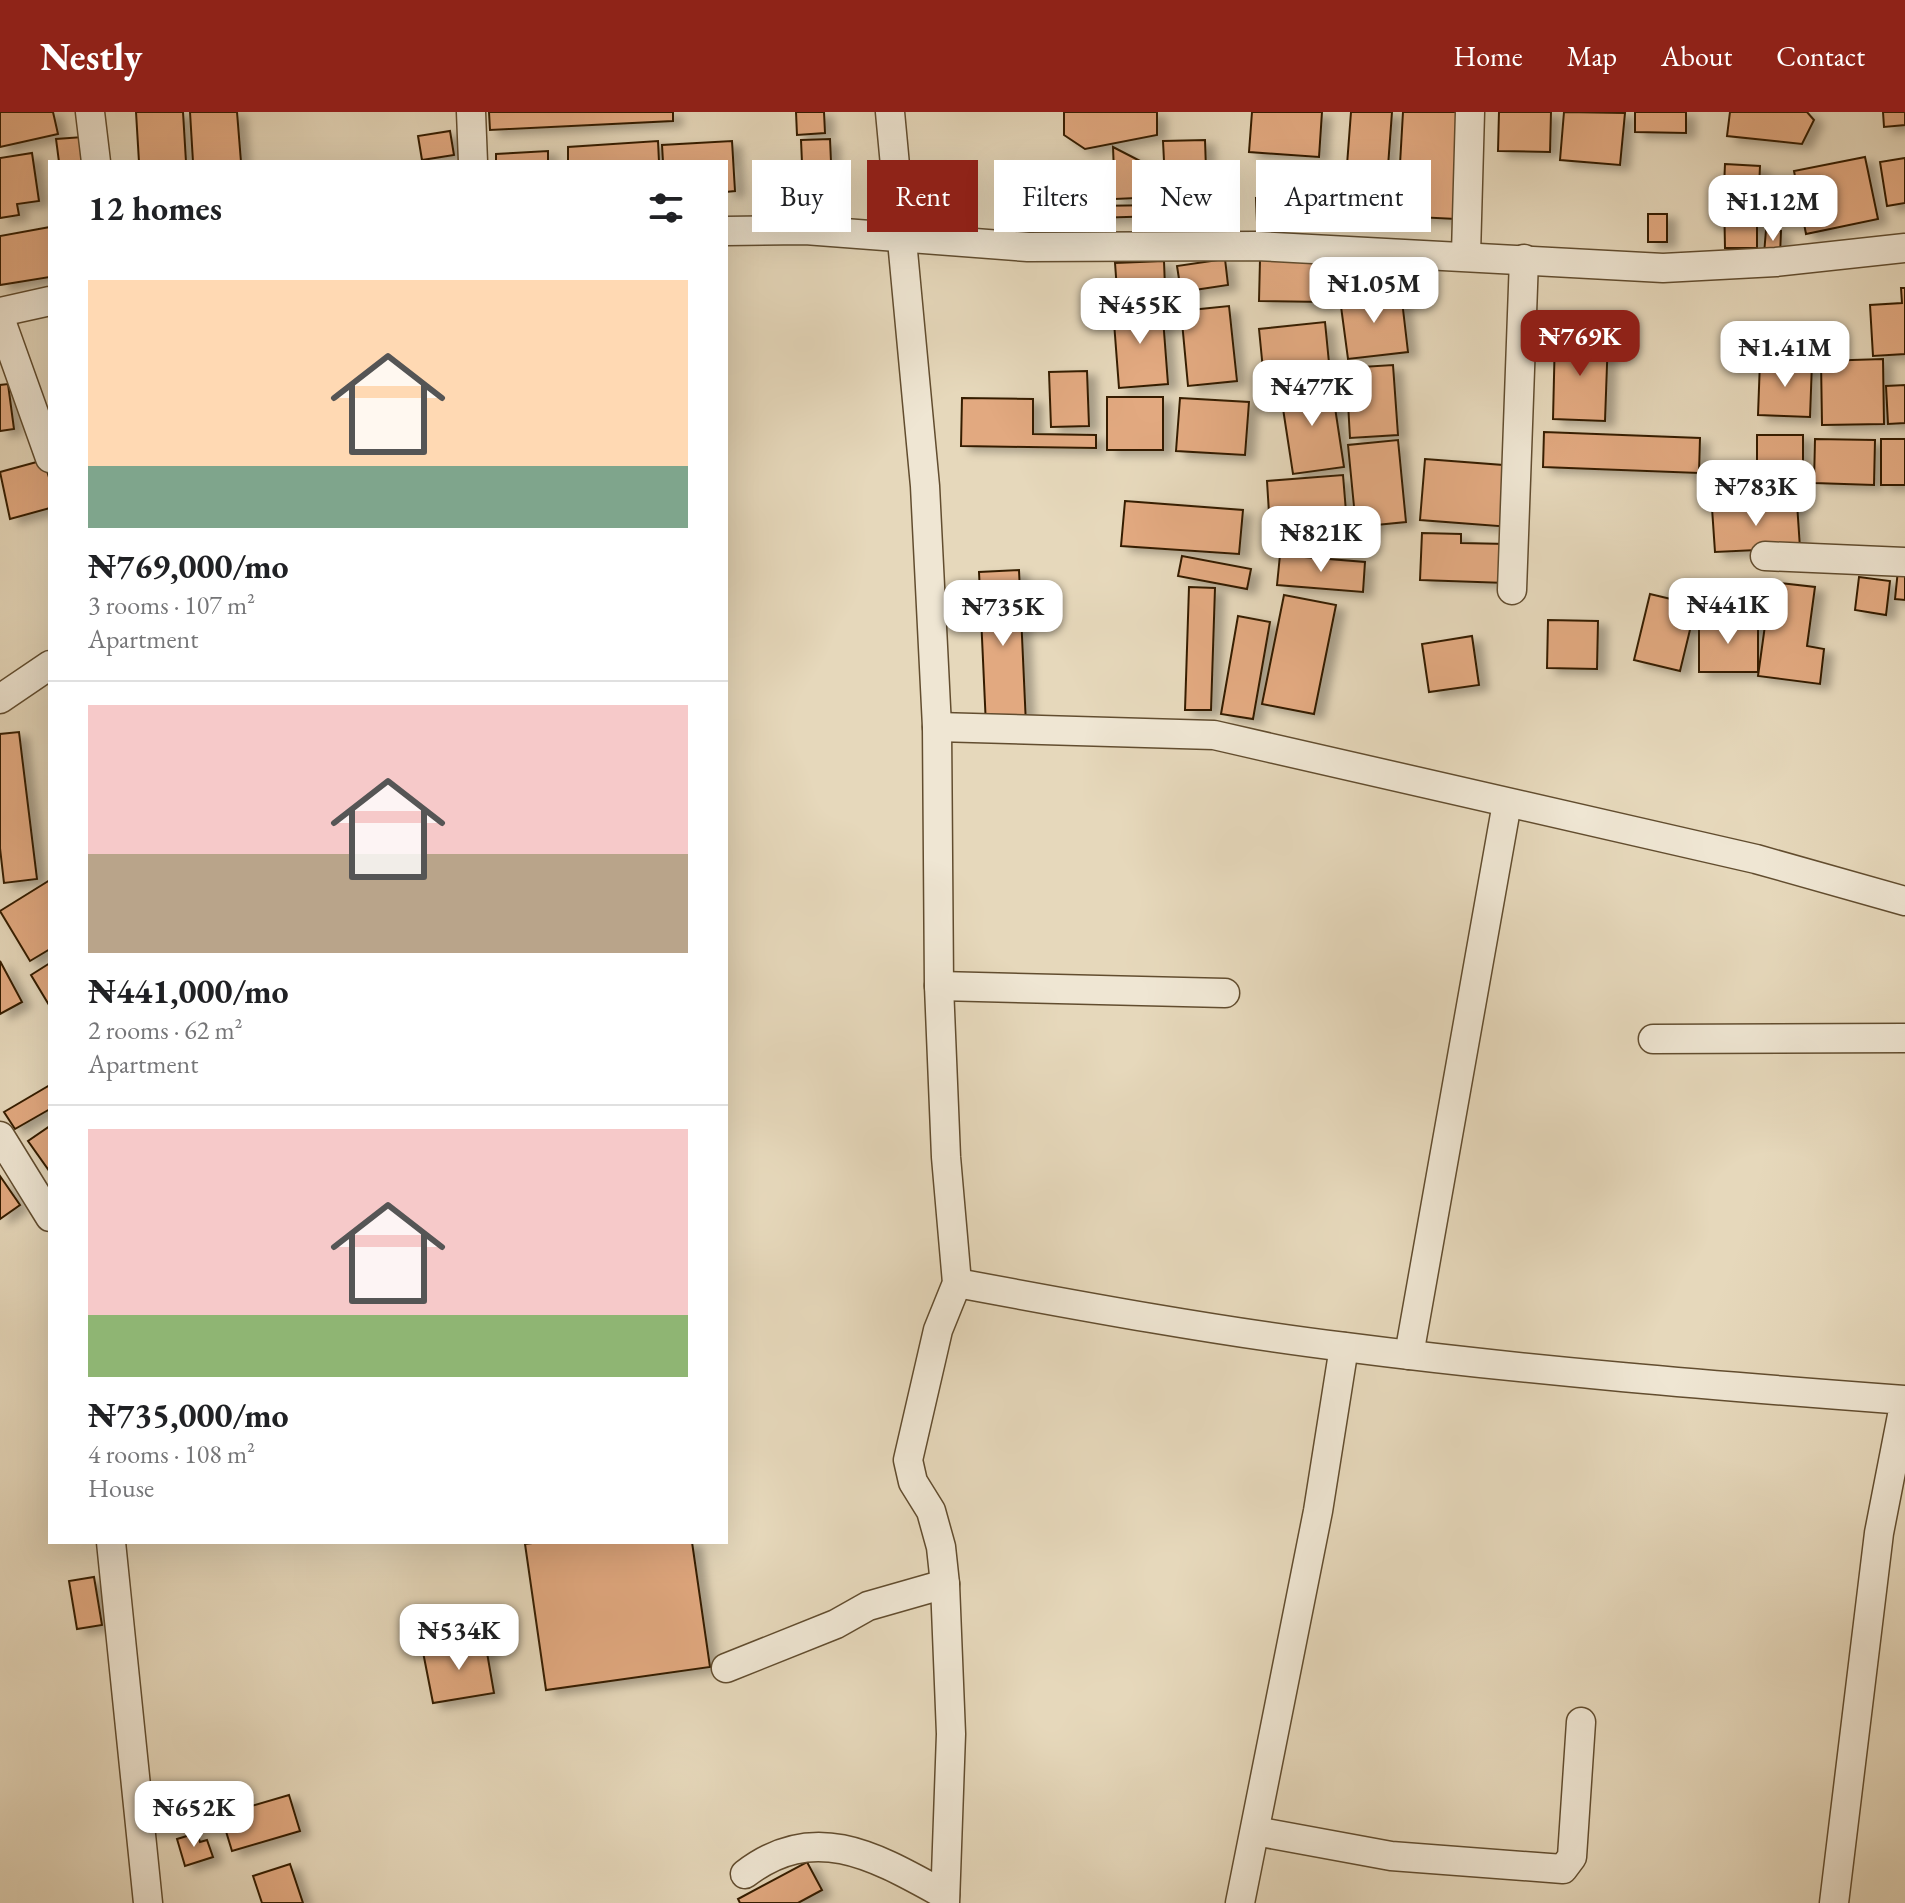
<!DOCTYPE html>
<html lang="en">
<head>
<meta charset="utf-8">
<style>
	body { margin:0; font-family:"EB Garamond",serif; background:#f2f2f2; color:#202124; height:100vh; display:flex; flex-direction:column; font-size:30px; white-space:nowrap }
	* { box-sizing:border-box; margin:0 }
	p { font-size:26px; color:#757577 }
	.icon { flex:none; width:44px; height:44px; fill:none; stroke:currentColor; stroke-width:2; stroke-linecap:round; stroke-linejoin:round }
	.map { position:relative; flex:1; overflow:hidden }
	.sheet { position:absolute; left:48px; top:48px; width:680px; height:1384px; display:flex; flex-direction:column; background:#fff; border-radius:0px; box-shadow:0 8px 32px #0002 }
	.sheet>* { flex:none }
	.guide { position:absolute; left:752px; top:48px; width:760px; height:72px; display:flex; gap:16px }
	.price { position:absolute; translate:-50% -68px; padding:0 18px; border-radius:16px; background:#fff; color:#222; font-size:26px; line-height:52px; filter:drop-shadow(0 2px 4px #0008) }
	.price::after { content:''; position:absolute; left:50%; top:48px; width:24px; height:18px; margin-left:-12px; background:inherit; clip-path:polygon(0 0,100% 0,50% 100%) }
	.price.on { background:#8f2418; color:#fff }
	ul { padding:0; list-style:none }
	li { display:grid; align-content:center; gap:16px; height:424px; padding:0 40px }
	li+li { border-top:2px solid #e0e0e0 }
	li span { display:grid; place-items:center; height:248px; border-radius:0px; color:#555 }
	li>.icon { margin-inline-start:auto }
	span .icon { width:144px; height:144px; fill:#fffc; stroke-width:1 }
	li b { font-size:34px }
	h2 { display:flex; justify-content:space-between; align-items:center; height:96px; padding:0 40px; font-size:34px }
	.tag { padding:0 28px; border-radius:0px; background:#fff; box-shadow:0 8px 32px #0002; font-size:28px; line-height:72px }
	.tag.on { background:#8f2418; color:#fff }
	header { display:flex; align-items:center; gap:48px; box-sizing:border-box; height:112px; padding:0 40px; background:#8f2418; color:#fff }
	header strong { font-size:38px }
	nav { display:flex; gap:44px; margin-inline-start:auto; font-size:28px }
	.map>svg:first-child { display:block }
	.building { fill:#e2a980; stroke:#361f00; stroke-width:2; filter:url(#shadow) }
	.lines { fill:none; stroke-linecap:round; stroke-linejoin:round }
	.street-casing { stroke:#624d2f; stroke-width:31 }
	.street { stroke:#efe6d3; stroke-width:28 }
</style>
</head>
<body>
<header>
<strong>Nestly</strong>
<nav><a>Home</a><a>Map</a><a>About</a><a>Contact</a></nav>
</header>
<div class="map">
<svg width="1905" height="1791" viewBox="0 0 1905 1791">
	<defs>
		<filter id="shadow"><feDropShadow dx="9" dy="5" stdDeviation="4" flood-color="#0004"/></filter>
	</defs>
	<rect width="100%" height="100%" fill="#e6d8bb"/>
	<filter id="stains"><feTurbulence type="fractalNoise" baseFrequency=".0025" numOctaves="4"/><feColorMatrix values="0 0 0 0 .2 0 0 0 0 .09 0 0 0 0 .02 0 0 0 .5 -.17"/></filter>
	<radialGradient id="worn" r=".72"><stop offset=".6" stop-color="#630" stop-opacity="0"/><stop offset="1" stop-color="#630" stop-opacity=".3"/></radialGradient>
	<g class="building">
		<path d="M 0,0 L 53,0 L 58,22 L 0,35 Z"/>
		<path d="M 136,0 L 183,0 L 186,50 L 139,50 Z"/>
		<path d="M 190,0 L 237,0 L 241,50 L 193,50 Z"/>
		<path d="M 489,0 L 673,0 L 673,9 L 490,18 Z"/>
		<path d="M 796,0 L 824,0 L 825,21 L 797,23 Z"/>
		<path d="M 1064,0 L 1157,0 L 1157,23 L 1085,37 L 1064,23 Z"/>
		<path d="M 1252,0 L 1322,0 L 1319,45 L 1249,40 Z"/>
		<path d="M 1351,0 L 1392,0 L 1384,109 L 1343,106 Z"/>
		<path d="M 1403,0 L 1462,0 L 1456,107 L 1397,104 Z"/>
		<path d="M 1499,0 L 1551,0 L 1550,40 L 1498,39 Z"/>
		<path d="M 1564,0 L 1625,1 L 1620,53 L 1560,48 Z"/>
		<path d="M 1635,0 L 1686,0 L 1686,21 L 1635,20 Z"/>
		<path d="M 1730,0 L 1807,0 L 1814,8 L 1802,32 L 1727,24 Z"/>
		<path d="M 1883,0 L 1905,0 L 1905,13 L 1884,15 Z"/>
		<path d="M 450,19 L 454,43 L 422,48 L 418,24 Z"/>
		<path d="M 83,25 L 85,50 L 59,50 L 56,27 Z"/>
		<path d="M 830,27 L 833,96 L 804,97 L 801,28 Z"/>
		<path d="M 1205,28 L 1207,87 L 1166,89 L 1163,29 Z"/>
		<path d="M 658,29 L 659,50 L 568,50 L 568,35 Z"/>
		<path d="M 732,29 L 735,79 L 726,80 L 726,50 L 663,50 L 662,33 Z"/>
		<path d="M 1113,35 L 1146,52 L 1157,85 L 1115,87 Z"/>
		<path d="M 548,39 L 548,50 L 496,50 L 496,42 Z"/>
		<path d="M 32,41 L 39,89 L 17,92 L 19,103 L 0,106 L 0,46 Z"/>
		<path d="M 1865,45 L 1878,107 L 1806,122 L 1794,59 Z"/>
		<path d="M 1905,46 L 1905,91 L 1887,94 L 1880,50 Z"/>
		<path d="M 1725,52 L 1760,54 L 1759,76 L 1724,75 Z"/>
		<path d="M 1724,83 L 1757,83 L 1757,136 L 1725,136 Z"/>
		<path d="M 1274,85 L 1276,109 L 1257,110 L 1256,86 Z"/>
		<path d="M 1159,93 L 1159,104 L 1094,106 L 1093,94 Z"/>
		<path d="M 1206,93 L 1217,93 L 1218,111 L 1207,112 Z"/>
		<rect x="1648" y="102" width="19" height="28"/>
		<path d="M 50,115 L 50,165 L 0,173 L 0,124 Z"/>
		<path d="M 1766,118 L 1781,119 L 1780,143 L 1764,142 Z"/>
		<path d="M 1225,147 L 1228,173 L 1181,180 L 1177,154 Z"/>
		<path d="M 1260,148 L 1325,148 L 1325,190 L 1259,189 Z"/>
		<path d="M 1334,148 L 1403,150 L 1403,177 L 1332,175 Z"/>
		<path d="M 1164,149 L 1165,176 L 1117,178 L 1115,151 Z"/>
		<path d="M 1901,176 L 1905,176 L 1905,242 L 1873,244 L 1870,193 L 1902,191 Z"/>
		<path d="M 1401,180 L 1408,240 L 1348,247 L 1340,187 Z"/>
		<path d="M 1162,193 L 1168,272 L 1119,276 L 1113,197 Z"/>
		<path d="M 1229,194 L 1237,269 L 1188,274 L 1181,199 Z"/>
		<path d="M 1325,210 L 1330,261 L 1264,268 L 1259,217 Z"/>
		<path d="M 1555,223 L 1608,225 L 1605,309 L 1553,307 Z"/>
		<path d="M 1883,247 L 1884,312 L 1822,313 L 1821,249 Z"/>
		<path d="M 1760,249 L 1812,251 L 1810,305 L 1758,303 Z"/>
		<path d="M 1393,253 L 1398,323 L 1350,326 L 1346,256 Z"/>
		<path d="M 1087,259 L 1089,314 L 1051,315 L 1049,260 Z"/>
		<path d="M 1331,269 L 1344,355 L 1293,362 L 1280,277 Z"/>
		<path d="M 8,272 L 14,317 L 0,319 L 0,273 Z"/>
		<path d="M 1905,273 L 1905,311 L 1888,312 L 1886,274 Z"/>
		<rect x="1107" y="285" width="56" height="53"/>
		<path d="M 962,286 L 1033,287 L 1033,322 L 1096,323 L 1096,336 L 961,334 Z"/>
		<path d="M 1180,286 L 1249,290 L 1245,343 L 1176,339 Z"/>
		<path d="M 1544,320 L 1700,326 L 1699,361 L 1543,355 Z"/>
		<rect x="1757" y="323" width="46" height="63"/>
		<path d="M 1815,327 L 1875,328 L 1874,373 L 1814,371 Z"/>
		<rect x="1881" y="327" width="24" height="46"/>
		<path d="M 1398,328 L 1406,410 L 1356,415 L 1348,333 Z"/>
		<path d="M 1425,347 L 1516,354 L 1511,415 L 1420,408 Z"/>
		<path d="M 44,348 L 50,369 L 50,396 L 10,407 L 0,360 Z"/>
		<path d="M 1343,363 L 1347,412 L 1270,417 L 1267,369 Z"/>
		<path d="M 1125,389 L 1243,398 L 1239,442 L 1121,434 Z"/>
		<path d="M 1797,391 L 1800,436 L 1715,440 L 1712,396 Z"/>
		<path d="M 1422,421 L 1461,422 L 1461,431 L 1507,432 L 1506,471 L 1420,468 Z"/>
		<path d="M 1280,443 L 1365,450 L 1363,480 L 1277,473 Z"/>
		<path d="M 1182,444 L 1251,457 L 1247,477 L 1178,464 Z"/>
		<path d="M 1019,458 L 1026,613 L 986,614 L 979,460 Z"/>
		<path d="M 1898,458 L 1905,459 L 1905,488 L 1895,487 Z"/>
		<path d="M 1859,465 L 1890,469 L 1886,503 L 1855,498 Z"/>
		<path d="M 1771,470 L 1815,475 L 1807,534 L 1824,537 L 1820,572 L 1758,564 Z"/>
		<path d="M 1189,475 L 1215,476 L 1211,598 L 1185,598 Z"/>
		<path d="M 1650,482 L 1696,493 L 1680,559 L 1634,548 Z"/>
		<path d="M 1284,483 L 1336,493 L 1314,602 L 1262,592 Z"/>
		<path d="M 1238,504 L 1270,510 L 1253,607 L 1221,602 Z"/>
		<path d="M 1548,508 L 1598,509 L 1597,557 L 1547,556 Z"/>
		<rect x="1699" y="508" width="59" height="52"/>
		<path d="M 1472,524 L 1479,573 L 1429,580 L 1422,532 Z"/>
		<path d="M 19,620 L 37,767 L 4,771 L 0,736 L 0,622 Z"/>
		<path d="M 50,768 L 50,837 L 30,849 L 0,799 Z"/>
		<path d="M 0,849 L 22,890 L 0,902 Z"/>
		<path d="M 50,851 L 50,893 L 49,893 L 31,863 Z"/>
		<path d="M 50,973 L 50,997 L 15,1017 L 4,1000 Z"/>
		<path d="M 50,1014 L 50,1060 L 28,1029 Z"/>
		<path d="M 0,1064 L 20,1093 L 0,1107 Z"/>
		<path d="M 540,1430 L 692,1430 L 710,1555 L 546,1578 L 525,1432 Z"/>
		<path d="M 94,1465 L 102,1513 L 77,1517 L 69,1469 Z"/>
		<path d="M 485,1529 L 494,1581 L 433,1591 L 423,1540 Z"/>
		<path d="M 289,1683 L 300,1719 L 232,1739 L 221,1703 Z"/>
		<path d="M 197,1721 L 200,1730 L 207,1728 L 213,1745 L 185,1754 L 177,1727 Z"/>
		<path d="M 807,1750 L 822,1778 L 798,1791 L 740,1791 L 738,1787 Z"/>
		<path d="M 290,1752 L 303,1791 L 262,1791 L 253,1764 Z"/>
	</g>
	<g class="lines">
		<g class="street-casing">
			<g id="street">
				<path d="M 90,0 L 96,50"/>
				<path d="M 471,0 L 473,50"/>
				<path d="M 890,0 L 925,374 L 937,615 L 939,874 L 946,1045 L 957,1171 L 938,1218 L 908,1348 L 913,1370 L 931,1399 L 941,1435 L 945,1472 L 951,1622 L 945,1791"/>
				<path d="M 726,119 L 805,118 L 1028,135 L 1257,134 L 1663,156 L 1776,150 L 1905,136"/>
				<path d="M 1466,142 L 1470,0"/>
				<path d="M 0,200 L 50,189"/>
				<path d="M 0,206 L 50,346"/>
				<path d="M 1765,444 L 1905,450"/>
				<path d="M 1512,478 L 1524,147"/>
				<path d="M 0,587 L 50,553"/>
				<path d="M 937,615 L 1214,623 L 1756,747 L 1905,789"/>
				<path d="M 939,874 L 1225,881"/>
				<path d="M 1653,927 L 1905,926"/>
				<path d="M 0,1024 L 50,1105"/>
				<path d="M 957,1171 C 1086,1195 1215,1219 1345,1235 C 1531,1259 1718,1274 1905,1288 L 1879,1421 L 1834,1791"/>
				<path d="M 1409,1243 L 1507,691"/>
				<path d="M 111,1430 L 148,1791"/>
				<path d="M 726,1556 L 836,1512 L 868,1494 L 945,1472"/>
				<path d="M 1255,1719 L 1391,1744 L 1563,1757 L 1572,1745 L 1581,1610"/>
				<path d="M 745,1762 C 815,1708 876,1745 945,1783"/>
				<path d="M 1240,1791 L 1318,1399 L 1344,1235"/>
			</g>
		</g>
		<use href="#street" class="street"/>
	</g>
	<rect width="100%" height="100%" filter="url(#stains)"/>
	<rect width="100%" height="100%" fill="url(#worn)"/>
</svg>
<b class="price" style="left:1773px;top:131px">₦1.12M</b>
<b class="price" style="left:1374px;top:213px">₦1.05M</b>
<b class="price" style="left:1140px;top:234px">₦455K</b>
<b class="price on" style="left:1580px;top:266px">₦769K</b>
<b class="price" style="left:1785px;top:277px">₦1.41M</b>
<b class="price" style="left:1312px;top:316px">₦477K</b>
<b class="price" style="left:1756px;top:416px">₦783K</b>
<b class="price" style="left:1321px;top:462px">₦821K</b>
<b class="price" style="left:1728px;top:534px">₦441K</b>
<b class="price" style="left:1003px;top:536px">₦735K</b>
<b class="price" style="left:459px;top:1560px">₦534K</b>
<b class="price" style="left:194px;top:1737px">₦652K</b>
<div class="guide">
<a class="tag">Buy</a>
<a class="tag on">Rent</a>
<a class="tag">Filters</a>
<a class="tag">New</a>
<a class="tag">Apartment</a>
</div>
<section class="sheet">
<h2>12 homes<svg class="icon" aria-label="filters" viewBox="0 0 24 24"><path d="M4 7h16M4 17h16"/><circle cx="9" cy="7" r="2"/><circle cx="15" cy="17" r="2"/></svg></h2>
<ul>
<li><span style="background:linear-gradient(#ffd9b3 75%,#7fa58c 0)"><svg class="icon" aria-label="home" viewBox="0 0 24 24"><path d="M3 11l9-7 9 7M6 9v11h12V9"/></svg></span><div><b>₦769,000/mo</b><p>3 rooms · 107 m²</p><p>Apartment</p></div></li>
<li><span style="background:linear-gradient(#f6c9c9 60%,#b9a48a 0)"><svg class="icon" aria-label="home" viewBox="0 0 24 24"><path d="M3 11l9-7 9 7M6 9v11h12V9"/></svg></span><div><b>₦441,000/mo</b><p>2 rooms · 62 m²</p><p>Apartment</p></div></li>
<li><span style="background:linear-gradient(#f6c9c9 75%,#8fb573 0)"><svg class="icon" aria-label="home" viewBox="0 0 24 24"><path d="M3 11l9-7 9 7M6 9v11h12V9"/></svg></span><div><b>₦735,000/mo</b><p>4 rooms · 108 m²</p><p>House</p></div></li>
</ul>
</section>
</div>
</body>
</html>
